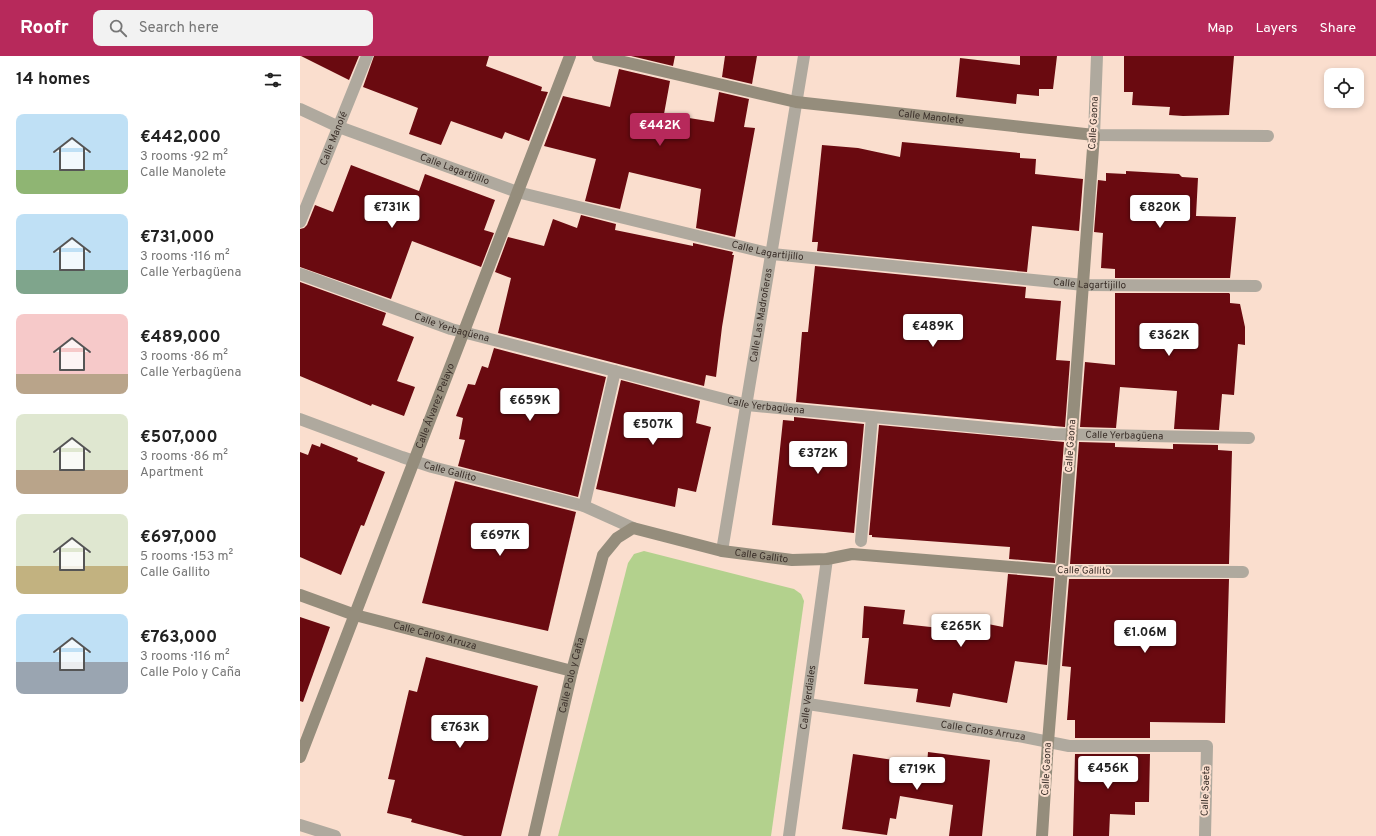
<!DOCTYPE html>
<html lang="en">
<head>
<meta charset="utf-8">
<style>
	body { margin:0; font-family:Overpass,sans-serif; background:#f2f2f2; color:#222; height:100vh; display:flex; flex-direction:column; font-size:15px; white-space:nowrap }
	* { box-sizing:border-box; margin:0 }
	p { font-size:13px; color:#767676 }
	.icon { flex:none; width:22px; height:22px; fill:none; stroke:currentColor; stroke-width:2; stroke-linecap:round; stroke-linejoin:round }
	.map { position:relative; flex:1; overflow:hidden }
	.details { display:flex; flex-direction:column; background:#fff; width:300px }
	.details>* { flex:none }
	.tools { position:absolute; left:1024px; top:12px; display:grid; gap:8px }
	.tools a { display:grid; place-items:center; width:40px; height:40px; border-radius:8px; background:#fff; box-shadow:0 2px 6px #0003; font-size:20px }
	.price { position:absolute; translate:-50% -34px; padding:0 9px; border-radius:4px; background:#fff; color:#222; font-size:13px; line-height:26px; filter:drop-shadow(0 1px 2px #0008) }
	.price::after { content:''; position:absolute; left:50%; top:24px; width:12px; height:9px; margin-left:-6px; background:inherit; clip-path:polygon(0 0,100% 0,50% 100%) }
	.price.current { background:#b7295b; color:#fff }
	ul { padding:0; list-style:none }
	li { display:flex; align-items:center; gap:12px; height:100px; padding:0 16px }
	li span { display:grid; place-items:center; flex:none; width:112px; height:80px; border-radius:8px; color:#555 }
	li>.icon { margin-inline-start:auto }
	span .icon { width:48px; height:48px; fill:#fffc; stroke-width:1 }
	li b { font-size:17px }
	h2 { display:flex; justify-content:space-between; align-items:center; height:48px; padding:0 16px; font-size:17px }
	header { display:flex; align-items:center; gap:24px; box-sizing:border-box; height:56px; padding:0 20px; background:#b7295b; color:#fff }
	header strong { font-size:19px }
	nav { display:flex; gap:22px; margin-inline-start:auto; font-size:14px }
	.search { width:280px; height:36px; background:#f2f2f2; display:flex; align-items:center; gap:10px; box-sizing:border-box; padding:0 14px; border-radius:8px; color:#767676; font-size:15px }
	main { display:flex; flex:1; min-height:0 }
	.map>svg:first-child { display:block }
	.green { fill:#b3d18d }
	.building { fill:#6a0a10 }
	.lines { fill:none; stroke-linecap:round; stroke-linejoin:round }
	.street { stroke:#afa99e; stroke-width:12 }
	.secondary { stroke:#958d7c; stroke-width:12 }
	.labels { text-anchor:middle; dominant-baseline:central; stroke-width:4; stroke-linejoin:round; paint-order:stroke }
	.street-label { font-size:10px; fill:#3a2f29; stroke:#fadece }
</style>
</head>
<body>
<header>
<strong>Roofr</strong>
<div class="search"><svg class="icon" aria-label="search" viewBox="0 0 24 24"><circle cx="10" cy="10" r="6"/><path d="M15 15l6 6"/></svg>Search here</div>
<nav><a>Map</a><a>Layers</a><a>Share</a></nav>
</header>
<main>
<section class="details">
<h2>14 homes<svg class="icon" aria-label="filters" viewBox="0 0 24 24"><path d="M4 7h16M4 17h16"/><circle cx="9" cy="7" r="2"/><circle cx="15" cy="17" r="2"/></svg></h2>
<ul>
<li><span style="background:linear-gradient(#bfe0f5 70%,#8fb573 0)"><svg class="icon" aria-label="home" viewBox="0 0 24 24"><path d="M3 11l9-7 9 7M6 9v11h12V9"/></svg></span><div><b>€442,000</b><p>3 rooms · 92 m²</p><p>Calle Manolete</p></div></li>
<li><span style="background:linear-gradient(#bfe0f5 70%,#7fa58c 0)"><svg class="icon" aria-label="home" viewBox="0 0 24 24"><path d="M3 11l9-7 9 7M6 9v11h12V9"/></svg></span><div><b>€731,000</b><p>3 rooms · 116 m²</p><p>Calle Yerbagüena</p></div></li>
<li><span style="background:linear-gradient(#f6c9c9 75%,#b9a48a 0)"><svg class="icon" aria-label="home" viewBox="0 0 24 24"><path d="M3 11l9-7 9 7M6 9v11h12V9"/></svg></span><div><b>€489,000</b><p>3 rooms · 86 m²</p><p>Calle Yerbagüena</p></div></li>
<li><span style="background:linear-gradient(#dfe7d0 70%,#b9a48a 0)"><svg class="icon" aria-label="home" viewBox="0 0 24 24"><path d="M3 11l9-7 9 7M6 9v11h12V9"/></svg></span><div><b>€507,000</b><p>3 rooms · 86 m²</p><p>Apartment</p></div></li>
<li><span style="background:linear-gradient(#dfe7d0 65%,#c2b280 0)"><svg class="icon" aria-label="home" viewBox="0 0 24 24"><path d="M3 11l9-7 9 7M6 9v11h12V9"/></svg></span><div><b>€697,000</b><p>5 rooms · 153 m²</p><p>Calle Gallito</p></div></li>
<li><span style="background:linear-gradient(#bfe0f5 60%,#9aa5b1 0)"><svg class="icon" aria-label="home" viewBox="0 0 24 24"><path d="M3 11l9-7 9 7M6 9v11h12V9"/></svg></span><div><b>€763,000</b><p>3 rooms · 116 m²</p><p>Calle Polo y Caña</p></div></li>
</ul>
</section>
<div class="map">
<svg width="1076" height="780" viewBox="0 0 1076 780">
	<rect width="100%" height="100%" fill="#fadece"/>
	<path class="green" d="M 344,495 L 494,533 L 501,538 L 504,545 L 471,780 L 258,780 L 328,507 L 334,498 Z"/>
	<g class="building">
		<path d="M 1,0 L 59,0 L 49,24 Z"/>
		<path d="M 74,0 L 189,0 L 186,10 L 242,31 L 241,35 L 248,36 L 229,85 L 205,76 L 202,83 L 151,65 L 141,89 L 109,78 L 118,52 L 63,31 Z"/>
		<path d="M 331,0 L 375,0 L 373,10 Z"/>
		<path d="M 425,0 L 457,0 L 452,28 L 422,21 Z"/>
		<path d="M 720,0 L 757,0 L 753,33 L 739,33 L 739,40 L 717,38 L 716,48 L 656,41 L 660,2 L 720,9 Z"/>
		<path d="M 824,0 L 934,0 L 929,59 L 883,60 L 869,59 L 870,51 L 832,49 L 833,36 L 824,36 Z"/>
		<path d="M 319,13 L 370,25 L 364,58 L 414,66 L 419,36 L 449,43 L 444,71 L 455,72 L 435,181 L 396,172 L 401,133 L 329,116 L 320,153 L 285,145 L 296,103 L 244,90 L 263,40 L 310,51 Z"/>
		<path d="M 602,86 L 720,97 L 720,102 L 736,103 L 735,118 L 783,123 L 779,175 L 732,170 L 727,216 L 517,195 L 518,186 L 512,186 L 522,89 L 558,92 L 600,101 Z"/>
		<path d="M 51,109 L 119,135 L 125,118 L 195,144 L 184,174 L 194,177 L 181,211 L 112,185 L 91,243 L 0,211 L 0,173 L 4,172 L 7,169 L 15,149 L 33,156 Z"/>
		<path d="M 826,115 L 879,118 L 882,121 L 898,122 L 896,160 L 936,161 L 930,222 L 815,222 L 815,213 L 801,212 L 803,177 L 794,176 L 798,124 L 806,125 L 806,117 L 826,118 Z"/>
		<path d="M 281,159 L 316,168 L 315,174 L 393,190 L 393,187 L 433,196 L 432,199 L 434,199 L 422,271 L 416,321 L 406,319 L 404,330 L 198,277 L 211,222 L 195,216 L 208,181 L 244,190 L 253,163 L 277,172 Z"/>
		<path d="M 515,210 L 726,231 L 725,242 L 761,245 L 756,304 L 770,305 L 765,371 L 496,346 L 502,276 L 508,276 Z"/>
		<path d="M 0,226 L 86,257 L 82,269 L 114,281 L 97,325 L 115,331 L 104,360 L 72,348 L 71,350 L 0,320 Z"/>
		<path d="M 815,237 L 929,237 L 930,238 L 930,247 L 940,248 L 945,271 L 945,289 L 938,288 L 934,339 L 922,338 L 919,374 L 874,373 L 877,335 L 820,331 L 816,372 L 780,371 L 785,306 L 815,309 Z"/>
		<path d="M 194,292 L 306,321 L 278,441 L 158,410 L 165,384 L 159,383 L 163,362 L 156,360 L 168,328 L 175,329 L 182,310 L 188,312 Z"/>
		<path d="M 321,324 L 400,345 L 396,367 L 411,371 L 396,436 L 378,432 L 375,451 L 296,433 Z"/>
		<path d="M 494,361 L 564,368 L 554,477 L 472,469 L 483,364 L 494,365 Z"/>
		<path d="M 579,369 L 764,386 L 755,507 L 709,503 L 710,491 L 572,481 L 572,479 L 569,479 Z"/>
		<path d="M 779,386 L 815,387 L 815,391 L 873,393 L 873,388 L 918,389 L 918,394 L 932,395 L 929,508 L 770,508 Z"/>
		<path d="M 21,387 L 58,402 L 57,405 L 85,416 L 64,470 L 61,469 L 41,519 L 0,501 L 0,396 L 8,399 L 12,388 L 20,391 Z"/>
		<path d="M 155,425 L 276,456 L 248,575 L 122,547 Z"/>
		<path d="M 708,518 L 754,522 L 747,609 L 715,605 L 707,647 L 653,637 L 650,651 L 616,646 L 618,633 L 564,628 L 569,582 L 562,582 L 564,550 L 605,554 L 603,568 L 686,577 L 688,568 L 703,571 Z"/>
		<path d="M 769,523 L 929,523 L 925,667 L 850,666 L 850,682 L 775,682 L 775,664 L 767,664 L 771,611 L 762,610 Z"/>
		<path d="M 0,561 L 30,571 L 3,646 L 0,645 Z"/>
		<path d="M 126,601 L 238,630 L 201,780 L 164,780 L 111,766 L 112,763 L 87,757 L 95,724 L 88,723 L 109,634 L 117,636 Z"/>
		<path d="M 628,696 L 690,704 L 682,780 L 649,780 L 653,749 L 600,740 L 596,763 L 590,762 L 587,779 L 542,773 L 553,698 L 627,709 Z"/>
		<path d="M 775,698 L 850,698 L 849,746 L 835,746 L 835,759 L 810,758 L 809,780 L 773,780 Z"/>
	</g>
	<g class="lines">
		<g class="street">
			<path d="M 797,0 L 794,79 L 968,80"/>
			<path id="s1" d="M 0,53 L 39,71 L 217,136 L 472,198 L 784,229 L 956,230"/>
			<path id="s2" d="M 0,166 L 67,0"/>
			<path id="s3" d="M 0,218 L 151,273 L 447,349 L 752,378 L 949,382"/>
			<path id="s4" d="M 0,363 L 102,401 L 132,411 L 284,450 L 333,472"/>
			<path d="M 284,450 L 315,315"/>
			<path d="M 561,485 L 572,361"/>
			<path id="s5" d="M 422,495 L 504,0"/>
			<path d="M 762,515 L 943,516"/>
			<path id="s6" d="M 508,648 L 724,681 L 769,690 L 907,690 L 905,780"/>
			<path d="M 0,769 L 35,780"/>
			<path id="s7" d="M 489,780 L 527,503"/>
		</g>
		<g class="secondary">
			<path id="s8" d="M 298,0 L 496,46 L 794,79 L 761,525 L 748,686 L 742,780"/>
			<path id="s9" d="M 0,539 L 55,559 L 272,615"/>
			<path id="s10" d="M 0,701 L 270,0"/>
			<path id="s11" d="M 234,780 L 272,615 L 303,499 L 317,482 L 333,472 L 422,495 L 492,504 L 527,503 L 552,498 L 762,515"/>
		</g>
	</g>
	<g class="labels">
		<g class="street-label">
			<text stroke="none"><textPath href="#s8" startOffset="339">Calle Manolete</textPath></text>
			<text transform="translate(794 67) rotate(-87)">Calle Gaona</text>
			<text stroke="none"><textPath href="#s2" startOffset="90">Calle Manolé</textPath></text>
			<text stroke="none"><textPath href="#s1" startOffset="166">Calle Lagartijillo</textPath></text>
			<text stroke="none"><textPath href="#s1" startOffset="490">Calle Lagartijillo</textPath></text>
			<text stroke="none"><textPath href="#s1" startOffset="814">Calle Lagartijillo</textPath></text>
			<text stroke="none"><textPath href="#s5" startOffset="239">Calle Las Madroñeras</textPath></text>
			<text stroke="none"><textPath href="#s3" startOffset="161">Calle Yerbagüena</textPath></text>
			<text stroke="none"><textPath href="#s3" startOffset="485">Calle Yerbagüena</textPath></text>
			<text stroke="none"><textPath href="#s10" startOffset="376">Calle Álvarez Pelayo</textPath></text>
			<text stroke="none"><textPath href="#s3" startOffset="845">Calle Yerbagüena</textPath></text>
			<text transform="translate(771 390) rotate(-86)">Calle Gaona</text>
			<text stroke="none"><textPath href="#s4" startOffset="159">Calle Gallito</textPath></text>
			<text stroke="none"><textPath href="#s11" startOffset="462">Calle Gallito</textPath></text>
			<text transform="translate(784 515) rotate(1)">Calle Gallito</text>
			<text stroke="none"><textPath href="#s9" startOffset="141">Calle Carlos Arruza</textPath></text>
			<text stroke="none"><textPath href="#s11" startOffset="165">Calle Polo y Caña</textPath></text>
			<text stroke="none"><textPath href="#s7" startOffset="140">Calle Verdiales</textPath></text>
			<text stroke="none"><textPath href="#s6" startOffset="177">Calle Carlos Arruza</textPath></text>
			<text transform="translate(747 713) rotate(-87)">Calle Gaona</text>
			<text transform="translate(906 735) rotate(-88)">Calle Saeta</text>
		</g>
	</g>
</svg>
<div class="tools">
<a><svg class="icon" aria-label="locate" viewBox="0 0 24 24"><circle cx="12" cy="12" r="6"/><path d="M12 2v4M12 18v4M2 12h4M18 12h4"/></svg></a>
</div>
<b class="price current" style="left:360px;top:91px">€442K</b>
<b class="price" style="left:92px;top:173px">€731K</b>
<b class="price" style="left:860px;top:173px">€820K</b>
<b class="price" style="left:633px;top:292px">€489K</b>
<b class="price" style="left:869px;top:301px">€362K</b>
<b class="price" style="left:230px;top:366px">€659K</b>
<b class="price" style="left:353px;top:390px">€507K</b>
<b class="price" style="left:518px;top:419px">€372K</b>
<b class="price" style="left:200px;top:501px">€697K</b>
<b class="price" style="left:661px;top:592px">€265K</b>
<b class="price" style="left:845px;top:598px">€1.06M</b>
<b class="price" style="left:160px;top:693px">€763K</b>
<b class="price" style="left:808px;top:734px">€456K</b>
<b class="price" style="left:617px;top:735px">€719K</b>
</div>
</main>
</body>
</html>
